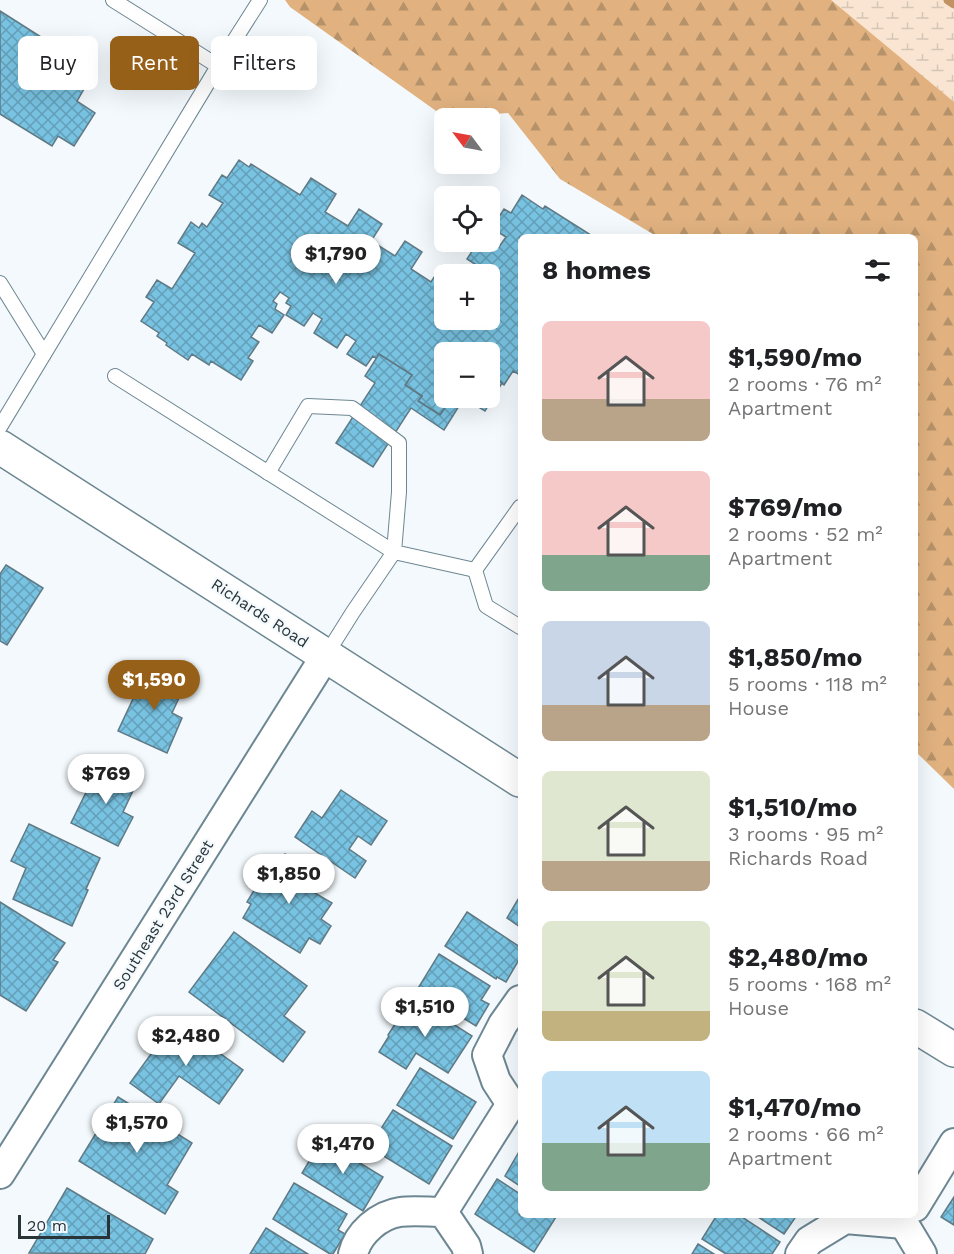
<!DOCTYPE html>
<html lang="en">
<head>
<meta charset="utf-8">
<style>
	body { margin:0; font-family:"Work Sans",sans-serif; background:#f6f6f6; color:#202124; height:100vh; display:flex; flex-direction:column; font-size:22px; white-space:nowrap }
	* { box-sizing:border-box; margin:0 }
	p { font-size:20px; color:#757577 }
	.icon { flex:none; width:33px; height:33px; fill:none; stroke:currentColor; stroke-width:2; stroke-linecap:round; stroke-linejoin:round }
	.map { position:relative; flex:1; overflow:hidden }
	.sheet { position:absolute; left:518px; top:234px; width:400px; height:984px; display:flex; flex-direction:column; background:#fff; border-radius:9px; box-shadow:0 6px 24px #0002 }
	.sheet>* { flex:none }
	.top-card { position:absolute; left:18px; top:36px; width:410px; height:54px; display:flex; gap:12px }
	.needle { width:39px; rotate:302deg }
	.controls { position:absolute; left:434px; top:108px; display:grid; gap:12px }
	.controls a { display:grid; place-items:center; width:66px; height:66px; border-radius:9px; background:#fff; box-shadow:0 6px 24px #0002; font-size:30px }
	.scale { position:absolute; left:18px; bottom:15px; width:92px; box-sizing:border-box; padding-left:6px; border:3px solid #293439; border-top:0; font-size:16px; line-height:21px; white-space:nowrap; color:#293439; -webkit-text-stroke:4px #f3f9fc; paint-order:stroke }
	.price { position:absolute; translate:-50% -51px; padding:0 14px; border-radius:21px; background:#fff; color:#222; font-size:20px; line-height:39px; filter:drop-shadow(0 2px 3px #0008) }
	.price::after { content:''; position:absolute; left:50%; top:36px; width:18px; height:14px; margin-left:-9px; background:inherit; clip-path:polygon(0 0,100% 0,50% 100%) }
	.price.selected { background:#976019; color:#fff }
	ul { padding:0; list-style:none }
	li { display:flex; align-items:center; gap:18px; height:150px; padding:0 24px }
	li span { display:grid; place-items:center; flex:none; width:168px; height:120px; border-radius:9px; color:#555 }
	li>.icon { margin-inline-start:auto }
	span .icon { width:72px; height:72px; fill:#fffc; stroke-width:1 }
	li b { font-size:26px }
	h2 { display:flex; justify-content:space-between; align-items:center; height:72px; padding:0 24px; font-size:26px }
	.tag { padding:0 21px; border-radius:9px; background:#fff; box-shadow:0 6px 24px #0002; font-size:21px; line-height:54px }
	.tag.selected { background:#976019; color:#fff }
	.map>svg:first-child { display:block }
	.forest { fill:url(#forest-firs) }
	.wetland { fill:url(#wetland-marsh) }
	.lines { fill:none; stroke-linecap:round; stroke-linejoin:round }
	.stream { stroke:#c19362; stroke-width:9 }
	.building { fill:url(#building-cross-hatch); stroke:#607a85; stroke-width:1.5 }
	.service-casing { stroke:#6d8792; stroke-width:16 }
	.minor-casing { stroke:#6d8792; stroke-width:32 }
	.secondary-casing { stroke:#6d8792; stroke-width:36 }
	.service { stroke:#fff; stroke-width:14 }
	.minor { stroke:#fff; stroke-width:28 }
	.secondary { stroke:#fff; stroke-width:33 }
	.labels { text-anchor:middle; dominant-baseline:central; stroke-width:4.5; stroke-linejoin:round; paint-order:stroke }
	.street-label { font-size:16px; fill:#293439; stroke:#f3f9fc }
</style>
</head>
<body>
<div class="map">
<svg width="954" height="1254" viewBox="0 0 954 1254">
	<defs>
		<pattern id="forest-firs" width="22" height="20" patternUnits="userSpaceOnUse" patternTransform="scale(1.5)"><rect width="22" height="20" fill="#e1b280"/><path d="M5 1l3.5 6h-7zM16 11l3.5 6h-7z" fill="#b6926a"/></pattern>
		<pattern id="wetland-marsh" width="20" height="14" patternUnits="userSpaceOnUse" patternTransform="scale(1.5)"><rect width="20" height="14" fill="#f9e5d2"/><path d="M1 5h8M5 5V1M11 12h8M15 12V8" fill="none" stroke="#d5c5b5"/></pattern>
		<pattern id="building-cross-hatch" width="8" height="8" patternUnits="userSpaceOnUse" patternTransform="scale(1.5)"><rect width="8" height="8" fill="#79c3e2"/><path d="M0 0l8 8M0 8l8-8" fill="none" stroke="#639fb8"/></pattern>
	</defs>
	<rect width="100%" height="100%" fill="#f3f9fc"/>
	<path class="forest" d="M 285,0 L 954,0 L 954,789 L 915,751 L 915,237 L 658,237 L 560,179 L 508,113 L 446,118 L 290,7 Z"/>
	<path class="wetland" d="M 831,0 L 954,0 L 954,102 Z"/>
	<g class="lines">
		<path class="stream" d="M 948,0 L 954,4"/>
	</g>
	<g class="building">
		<path d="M 0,11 L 71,56 L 60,73 L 84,89 L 77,101 L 95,113 L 74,146 L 58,136 L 52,146 L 0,114 Z"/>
		<path d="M 239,160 L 249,167 L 251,164 L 300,195 L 311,178 L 336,194 L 325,212 L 348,226 L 359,209 L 382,224 L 371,241 L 395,256 L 405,241 L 422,252 L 411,269 L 431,282 L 442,265 L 458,274 L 444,274 L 444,320 L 489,320 L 489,274 L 477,274 L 481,268 L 467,259 L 478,242 L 481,242 L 488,246 L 491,242 L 499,247 L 506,237 L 492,228 L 504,209 L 511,213 L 522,195 L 543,209 L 545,206 L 594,237 L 520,237 L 520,375 L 513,371 L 504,385 L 489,374 L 489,352 L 444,352 L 444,398 L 452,398 L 440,415 L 418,401 L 422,396 L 405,385 L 412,375 L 379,354 L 377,359 L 373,356 L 366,366 L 347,354 L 356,341 L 346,334 L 337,348 L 314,333 L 322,319 L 313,313 L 304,326 L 286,315 L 291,306 L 286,303 L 289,298 L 280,292 L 273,301 L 277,304 L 275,309 L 284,315 L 272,333 L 259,325 L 251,337 L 259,342 L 248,358 L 253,361 L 241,380 L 211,361 L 209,365 L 192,354 L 188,360 L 166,345 L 167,343 L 157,336 L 159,333 L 141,321 L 154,302 L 146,297 L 157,280 L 172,289 L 195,253 L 178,243 L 191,222 L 199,228 L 202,223 L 207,227 L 223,203 L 209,195 L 222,175 L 227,178 Z"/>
		<path d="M 379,354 L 412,375 L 405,385 L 422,396 L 418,401 L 440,415 L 452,398 L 489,398 L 489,374 L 502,383 L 485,411 L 464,398 L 444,430 L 411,408 L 373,467 L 336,443 L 375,383 L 365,376 Z"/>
		<path d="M 6,565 L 43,588 L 7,645 L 0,641 L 0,574 Z"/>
		<path d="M 148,667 L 186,683 L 172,713 L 182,718 L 167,753 L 118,731 Z"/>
		<path d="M 101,762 L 138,780 L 123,812 L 133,817 L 118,846 L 71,823 Z"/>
		<path d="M 341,790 L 387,821 L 371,845 L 358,836 L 349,849 L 366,861 L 355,878 L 295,837 L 312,811 L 322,818 Z"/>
		<path d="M 29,824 L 100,858 L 86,889 L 88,890 L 72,926 L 13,899 L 26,868 L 11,861 Z"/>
		<path d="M 285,854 L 318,874 L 308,889 L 332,903 L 321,919 L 331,926 L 320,944 L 309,938 L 300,953 L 243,918 L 251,904 L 247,902 L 270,864 L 276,868 Z"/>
		<path d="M 520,896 L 520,927 L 507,918 Z"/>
		<path d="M 0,902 L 65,943 L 53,960 L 58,962 L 26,1011 L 0,995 Z"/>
		<path d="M 467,912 L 520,947 L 520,958 L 506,982 L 497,977 L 496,979 L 445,946 Z"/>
		<path d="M 234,932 L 307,986 L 284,1016 L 305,1032 L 283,1062 L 189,992 Z"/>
		<path d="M 439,954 L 490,986 L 481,1000 L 489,1004 L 476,1026 L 417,990 Z"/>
		<path d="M 412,998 L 472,1036 L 448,1073 L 416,1053 L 406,1069 L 379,1052 L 389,1036 L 388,1035 Z"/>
		<path d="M 175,1021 L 243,1070 L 219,1104 L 179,1076 L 159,1104 L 130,1083 Z"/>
		<path d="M 420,1068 L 476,1102 L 453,1139 L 397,1105 Z"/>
		<path d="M 118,1097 L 192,1143 L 167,1185 L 178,1192 L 165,1214 L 79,1161 Z"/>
		<path d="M 393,1110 L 452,1146 L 429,1184 L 369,1147 Z"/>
		<path d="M 322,1140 L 383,1177 L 363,1211 L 302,1173 Z"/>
		<path d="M 520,1150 L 520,1186 L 505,1176 Z"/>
		<path d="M 497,1179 L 520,1194 L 520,1215 L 553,1215 L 556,1217 L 534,1252 L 475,1214 Z"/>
		<path d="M 294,1183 L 347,1214 L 338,1230 L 345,1234 L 333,1254 L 330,1254 L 273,1219 Z"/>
		<path d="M 67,1188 L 153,1239 L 145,1254 L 29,1253 Z"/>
		<path d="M 954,1197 L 954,1225 L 941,1217 Z"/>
		<path d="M 717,1215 L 739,1215 L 780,1242 L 772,1254 L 726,1254 L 702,1239 Z"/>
		<path d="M 755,1215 L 797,1215 L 784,1234 Z"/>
		<path d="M 266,1228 L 308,1254 L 250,1254 Z"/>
		<path d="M 698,1244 L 714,1254 L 692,1254 Z"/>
	</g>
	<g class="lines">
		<g class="service-casing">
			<g id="service">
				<path d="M 113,0 L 218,66"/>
				<path d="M 0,283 L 44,354"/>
				<path d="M 115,376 L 394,552 L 353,612 L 326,655"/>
				<path d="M 0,427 L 218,66 L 260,0"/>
				<path d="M 268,473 L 308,406 L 352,408 L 399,443 L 399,492 L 394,552 L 475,570 L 520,507"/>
				<path d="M 475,570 L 486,606 L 520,627"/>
			</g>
		</g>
		<g class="minor-casing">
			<g id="minor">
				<path d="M 511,1104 L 496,1081 L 487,1055 L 503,1024 L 520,1000"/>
				<path d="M 0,1174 L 326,655"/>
				<path d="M 915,1207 L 954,1143"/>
				<path d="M 443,1212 L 511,1104"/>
				<path d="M 904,1224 L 922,1254"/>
				<path d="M 353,1254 C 358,1233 379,1215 400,1212 C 414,1210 429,1212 443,1212 L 466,1246 L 468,1254"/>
				<path d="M 800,1254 L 809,1241 L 845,1219 L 904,1224"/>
			</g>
		</g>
		<g class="secondary-casing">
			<g id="secondary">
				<path d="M 0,447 L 520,780"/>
				<path d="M 915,1026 L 954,1050"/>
			</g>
		</g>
		<use href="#service" class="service"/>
		<use href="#minor" class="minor"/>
		<use href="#secondary" class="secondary"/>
	</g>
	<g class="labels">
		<g class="street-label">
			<text transform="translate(260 613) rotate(33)">Richards Road</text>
			<text transform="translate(163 915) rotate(-58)">Southeast 23rd Street</text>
		</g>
	</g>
</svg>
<div class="controls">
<a><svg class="needle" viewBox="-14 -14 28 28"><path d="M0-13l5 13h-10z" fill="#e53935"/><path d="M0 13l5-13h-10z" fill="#757577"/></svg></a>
<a><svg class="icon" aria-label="locate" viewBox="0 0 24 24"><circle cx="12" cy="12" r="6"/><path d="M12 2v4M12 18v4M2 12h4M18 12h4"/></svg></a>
<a>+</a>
<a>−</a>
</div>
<div class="scale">20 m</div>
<b class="price" style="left:336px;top:285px">$1,790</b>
<b class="price selected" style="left:154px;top:711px">$1,590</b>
<b class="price" style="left:106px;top:805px">$769</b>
<b class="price" style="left:289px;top:905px">$1,850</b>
<b class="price" style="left:425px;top:1038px">$1,510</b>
<b class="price" style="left:186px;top:1067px">$2,480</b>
<b class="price" style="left:137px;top:1154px">$1,570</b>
<b class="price" style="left:343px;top:1175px">$1,470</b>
<div class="top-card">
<a class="tag">Buy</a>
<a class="tag selected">Rent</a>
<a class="tag">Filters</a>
</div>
<section class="sheet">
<h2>8 homes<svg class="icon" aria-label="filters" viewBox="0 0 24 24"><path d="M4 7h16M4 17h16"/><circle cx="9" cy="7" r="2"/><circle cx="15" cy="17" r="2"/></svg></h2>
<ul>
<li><span style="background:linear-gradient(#f6c9c9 65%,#b9a48a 0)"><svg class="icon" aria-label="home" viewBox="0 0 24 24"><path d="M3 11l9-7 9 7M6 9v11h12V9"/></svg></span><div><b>$1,590/mo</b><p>2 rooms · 76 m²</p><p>Apartment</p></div></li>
<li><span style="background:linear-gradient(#f6c9c9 70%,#7fa58c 0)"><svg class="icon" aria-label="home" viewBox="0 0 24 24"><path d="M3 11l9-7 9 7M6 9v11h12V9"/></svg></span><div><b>$769/mo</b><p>2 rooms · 52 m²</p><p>Apartment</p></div></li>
<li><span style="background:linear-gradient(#c9d6e8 70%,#b9a48a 0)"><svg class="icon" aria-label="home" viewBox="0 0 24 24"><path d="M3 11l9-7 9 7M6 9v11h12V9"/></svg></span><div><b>$1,850/mo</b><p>5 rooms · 118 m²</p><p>House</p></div></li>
<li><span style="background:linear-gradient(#dfe7d0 75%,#b9a48a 0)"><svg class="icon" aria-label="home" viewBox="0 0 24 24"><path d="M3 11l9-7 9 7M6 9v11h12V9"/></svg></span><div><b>$1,510/mo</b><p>3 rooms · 95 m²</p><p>Richards Road</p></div></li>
<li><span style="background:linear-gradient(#dfe7d0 75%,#c2b280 0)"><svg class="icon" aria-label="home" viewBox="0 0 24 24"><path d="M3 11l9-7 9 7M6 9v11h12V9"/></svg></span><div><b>$2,480/mo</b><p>5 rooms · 168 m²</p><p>House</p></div></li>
<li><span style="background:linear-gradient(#bfe0f5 60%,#7fa58c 0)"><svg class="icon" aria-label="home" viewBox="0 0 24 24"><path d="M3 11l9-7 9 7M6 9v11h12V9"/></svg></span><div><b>$1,470/mo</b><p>2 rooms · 66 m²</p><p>Apartment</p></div></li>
</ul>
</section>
</div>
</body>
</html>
